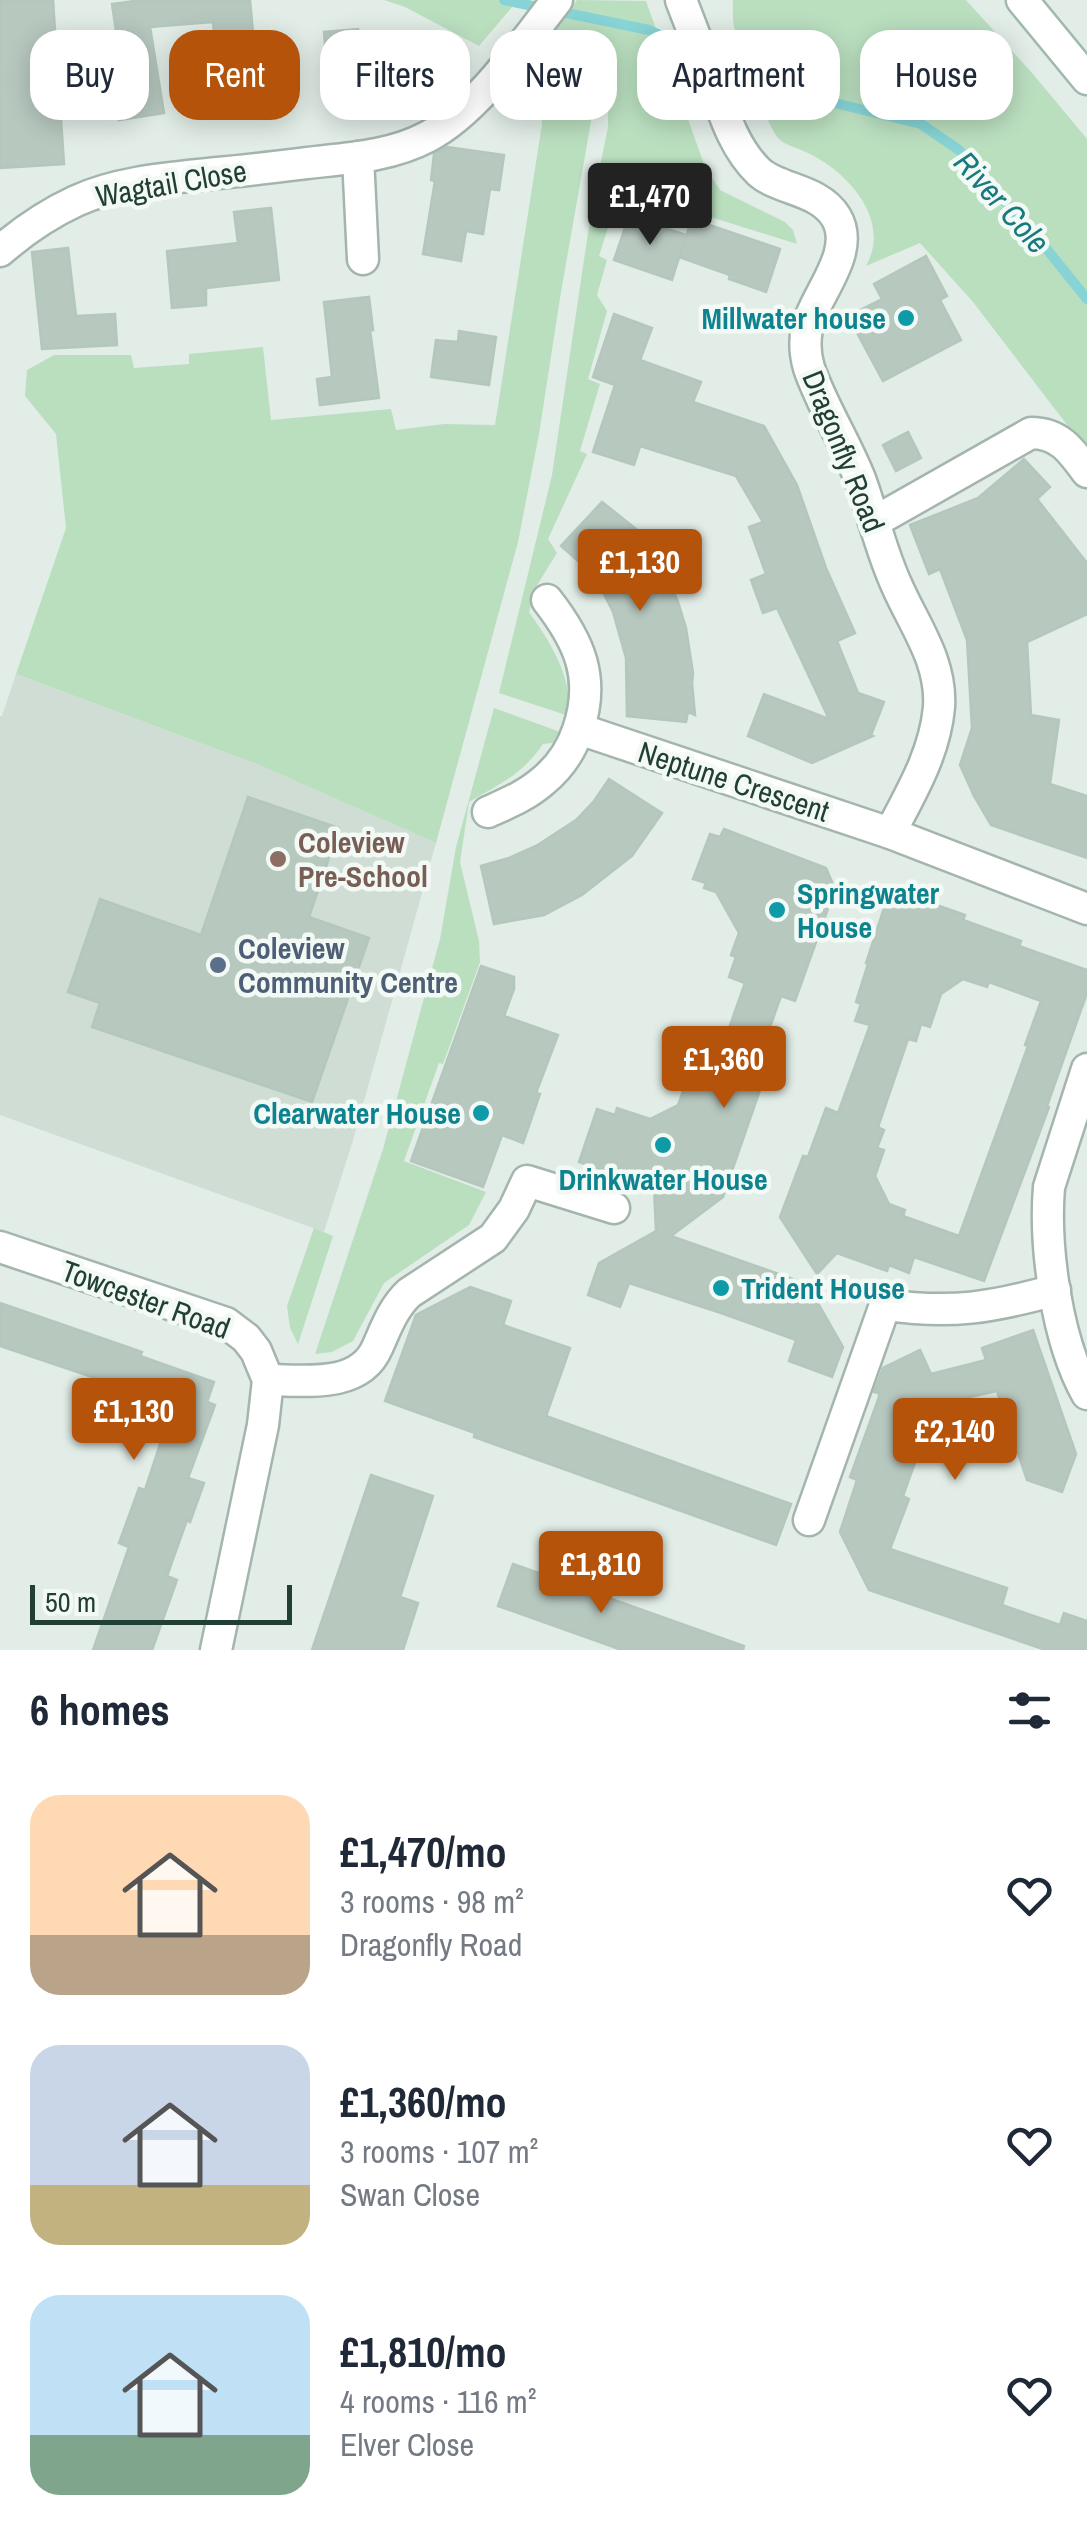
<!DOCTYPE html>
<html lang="en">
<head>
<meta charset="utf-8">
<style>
	body { margin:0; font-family:"Archivo Narrow",sans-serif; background:#f2f2f3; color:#1f2937; height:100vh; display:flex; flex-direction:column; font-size:38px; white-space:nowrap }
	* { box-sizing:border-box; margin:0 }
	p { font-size:32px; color:#747a83 }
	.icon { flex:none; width:55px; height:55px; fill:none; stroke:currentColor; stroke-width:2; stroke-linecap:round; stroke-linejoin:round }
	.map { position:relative; height:1650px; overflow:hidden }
	.sheet { display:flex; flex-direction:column; background:#fff; flex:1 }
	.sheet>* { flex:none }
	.guide { position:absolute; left:30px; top:30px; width:1028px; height:90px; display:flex; gap:20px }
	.scale { position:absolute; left:30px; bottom:25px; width:262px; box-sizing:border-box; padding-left:10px; border:5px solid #213f33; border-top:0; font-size:28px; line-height:35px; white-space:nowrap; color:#213f33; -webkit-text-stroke:8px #f3f9f5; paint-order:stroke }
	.price { position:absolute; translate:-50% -85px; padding:0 22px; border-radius:10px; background:#b45309; color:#fff; font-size:32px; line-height:65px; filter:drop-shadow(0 2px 5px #0008) }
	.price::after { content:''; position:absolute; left:50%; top:60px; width:30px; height:22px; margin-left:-15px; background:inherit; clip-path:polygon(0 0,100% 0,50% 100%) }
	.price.active { background:#222; color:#fff }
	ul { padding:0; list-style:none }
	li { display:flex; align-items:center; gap:30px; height:250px; padding:0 30px }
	li span { display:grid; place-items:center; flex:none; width:280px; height:200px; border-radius:30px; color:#555 }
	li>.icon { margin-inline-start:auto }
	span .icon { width:120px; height:120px; fill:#fffc; stroke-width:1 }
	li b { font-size:42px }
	h2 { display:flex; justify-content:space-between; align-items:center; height:120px; padding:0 30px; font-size:42px }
	.chip { padding:0 35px; border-radius:30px; background:#fff; box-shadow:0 5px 25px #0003; font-size:35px; line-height:90px }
	.chip.active { background:#b45309; color:#fff }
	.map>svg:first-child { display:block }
	.built { fill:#d0ddd5 }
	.green { fill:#badfbf }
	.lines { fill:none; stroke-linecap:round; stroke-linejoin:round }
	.stream { stroke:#87d3d5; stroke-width:10 }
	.building { fill:#b7c8bf; stroke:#b4c7bd; stroke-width:2.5; fill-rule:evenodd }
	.street-casing { stroke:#a4b5ad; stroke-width:35 }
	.secondary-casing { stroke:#a0b9ad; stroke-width:35 }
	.street { stroke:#fff; stroke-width:30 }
	.secondary { stroke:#fff; stroke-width:30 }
	.culture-dot { fill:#0f9aa8; stroke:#f3f9f5; stroke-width:4 }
	.education-dot { fill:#8d6e63; stroke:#f3f9f5; stroke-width:4 }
	.service-dot { fill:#5c6f8a; stroke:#f3f9f5; stroke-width:4 }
	.labels { text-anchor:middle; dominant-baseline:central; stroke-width:9; stroke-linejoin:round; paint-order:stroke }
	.street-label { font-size:30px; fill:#213f33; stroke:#f3f9f5 }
	.culture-label { font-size:30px; font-weight:bold; fill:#0d838f; stroke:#f3f9f5; text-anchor:end }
	.education-label { font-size:30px; font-weight:bold; fill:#785e54; stroke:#f3f9f5; text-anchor:start }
	.service-label { font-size:30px; font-weight:bold; fill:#4e5e75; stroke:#f3f9f5; text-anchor:start }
	.water-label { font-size:32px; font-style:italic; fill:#187a7e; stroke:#f3f9f5 }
</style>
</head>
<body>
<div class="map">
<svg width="1087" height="1650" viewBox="0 0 1087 1650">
	<rect width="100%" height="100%" fill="#e2ede7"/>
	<path class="built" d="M 16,674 L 257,764 L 436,843 L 354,1137 L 324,1232 L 0,1115 L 0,716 L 2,716 Z"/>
	<g class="green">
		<path d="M 384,0 L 518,0 L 479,46 L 405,7 Z"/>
		<path d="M 577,0 L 646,1 L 705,167 L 720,190 L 785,222 L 793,230 L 797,244 L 685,209 L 679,228 L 614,208 L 599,256 L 607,260 L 597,295 L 607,311 L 588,379 L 600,384 L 580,451 L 587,454 L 548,539 L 557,553 L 536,587 L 529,612 C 551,643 572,676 569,716 L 499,693 L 552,475 L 592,206 L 608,127 L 608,104 L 603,87 L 591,71 L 540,49 Z"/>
		<path d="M 733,0 L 966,0 L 1033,74 L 1087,139 L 1087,451 L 973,302 L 920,243 L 866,266 C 891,222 851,175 812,155 C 802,149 785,146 778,138 C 765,121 741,53 735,31 C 732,21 733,10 733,0 Z"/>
		<path d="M 536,74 C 563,85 586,83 592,116 L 561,292 L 539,434 L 518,542 L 436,843 L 257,764 L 16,674 L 66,528 L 56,434 L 25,396 L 27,370 L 54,355 L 131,355 L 134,368 L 189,364 L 189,354 L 263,347 L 271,420 L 391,409 L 396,430 L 444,424 L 495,425 L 542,124 L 541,101 L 534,80 Z"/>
		<path d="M 494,708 L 563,733 L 560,742 L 543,744 C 523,774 500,784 469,802 L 460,862 L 479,941 L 480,962 L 443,1064 L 439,1063 L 404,1161 L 486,1192 L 469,1225 L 384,1283 L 353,1341 L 332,1352 L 315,1354 L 383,1149 L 440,939 L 456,847 Z"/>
		<path d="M 314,1228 L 333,1236 L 298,1344 L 290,1328 L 287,1306 Z"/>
	</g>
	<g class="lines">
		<g class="stream">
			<path d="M 504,0 L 649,30 L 691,49"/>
			<path d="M 711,58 L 777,89 L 921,124 L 959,150 L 1041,242 L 1087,299"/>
		</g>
	</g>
	<g class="building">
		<path d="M 0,0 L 53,0 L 64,164 L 0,168 Z"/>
		<path d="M 142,0 L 250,0 L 257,75 L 218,79 L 213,22 L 150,27 L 164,113 L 119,120 L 110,60 L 120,58 L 112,4 Z"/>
		<path d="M 358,29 L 360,45 L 442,37 L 446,83 L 371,91 L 371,88 L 329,91 L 324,32 Z"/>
		<path d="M 447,147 L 504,155 L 499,190 L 490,189 L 483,234 L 466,231 L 461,261 L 423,254 L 435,181 L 431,180 L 434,154 Z"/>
		<path d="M 271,208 L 279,280 L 206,288 L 206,305 L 172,308 L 167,251 L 238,243 L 234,212 Z"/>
		<path d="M 629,216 L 686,235 L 672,280 L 614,260 Z"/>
		<path d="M 692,219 L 780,249 L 766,292 L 729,279 L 730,275 L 679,257 Z"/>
		<path d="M 68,248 L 76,316 L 115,314 L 117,345 L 42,349 L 32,252 Z"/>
		<path d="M 926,256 L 947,296 L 940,300 L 961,340 L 883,381 L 848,316 L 882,299 L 874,284 Z"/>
		<path d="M 369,297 L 373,330 L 370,330 L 379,398 L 320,405 L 317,379 L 332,377 L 324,302 Z"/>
		<path d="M 614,314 L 652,328 L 640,360 L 701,382 L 693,402 L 764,426 L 797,485 L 826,568 L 855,633 L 837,641 L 858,693 L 884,702 L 871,735 L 873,736 L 812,763 L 748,736 L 764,694 L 829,719 L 777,608 L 763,613 L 751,580 L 766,574 L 749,527 L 763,522 L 736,476 L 640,446 L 634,465 L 593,452 L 615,385 L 593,377 Z"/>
		<path d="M 459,331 L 496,337 L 489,385 L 431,377 L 436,340 L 458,342 Z"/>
		<path d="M 908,432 L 921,458 L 896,471 L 883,445 Z"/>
		<path d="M 1024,459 L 1050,487 L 1037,499 L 1087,563 L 1087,614 L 1027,642 L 1031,715 L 1059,720 L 1050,784 L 1087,796 L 1087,858 L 991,825 L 974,796 L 960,765 L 972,728 L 967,640 L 940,569 L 929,574 L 910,525 L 978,498 Z"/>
		<path d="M 602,502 L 645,536 L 663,566 L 678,602 L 686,628 L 693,673 L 692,683 L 695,715 L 688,712 L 686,722 L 627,716 L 626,658 L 613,612 L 601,588 L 585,567 L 561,546 Z"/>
		<path d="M 609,779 L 662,813 L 632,856 L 582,895 L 544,915 L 494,924 L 481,866 L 509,858 L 536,846 L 576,820 L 594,801 Z"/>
		<path d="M 248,797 L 339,828 L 309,917 L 369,938 L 312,1102 L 92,1027 L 100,1003 L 68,992 L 100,899 L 201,935 Z"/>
		<path d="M 724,829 L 826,868 L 835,889 L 795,1001 L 781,996 L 751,1081 L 762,1084 L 723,1197 L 671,1236 L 807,1284 L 843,1347 L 832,1377 L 789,1361 L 796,1340 L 721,1313 L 629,1283 L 620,1307 L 588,1295 L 599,1263 L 656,1231 L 654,1188 L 579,1162 L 597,1109 L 615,1115 L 617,1108 L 650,1119 L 678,1105 L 688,1078 L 694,1080 L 701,1063 L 715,1068 L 745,983 L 729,977 L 736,957 L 731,955 L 739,933 L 716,892 L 704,888 L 706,883 L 693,879 L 710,834 L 720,837 Z"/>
		<path d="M 914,897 L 965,915 L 963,920 L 1021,941 L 1019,946 L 1087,970 L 1087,993 L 1047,1106 L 1049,1107 L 984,1281 L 914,1257 L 909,1273 L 889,1265 L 887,1271 L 837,1253 L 817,1274 L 780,1217 L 803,1156 L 808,1157 L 826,1108 L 838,1113 L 870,1025 L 855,1021 L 861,1004 L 856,1002 L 868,964 L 866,963 L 885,905 ZM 963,979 L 987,987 L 989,982 L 1041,1001 L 1025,1045 L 1028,1046 L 959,1236 L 903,1216 L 905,1210 L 889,1204 L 875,1176 L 884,1150 L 877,1148 L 884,1130 L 878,1127 L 908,1039 L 916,1041 L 921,1024 L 930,1027 L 941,994 Z"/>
		<path d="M 481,966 L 514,977 L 514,989 L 504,1016 L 558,1035 L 536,1093 L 540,1094 L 523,1143 L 502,1135 L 483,1187 L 411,1161 Z"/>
		<path d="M 470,1287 L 511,1301 L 503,1325 L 570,1348 L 546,1416 L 791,1504 L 776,1545 L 474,1437 L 475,1433 L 385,1401 L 416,1315 Z"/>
		<path d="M 0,1303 L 142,1352 L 140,1356 L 214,1382 L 207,1402 L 215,1405 L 188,1478 L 204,1483 L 190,1522 L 187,1520 L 167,1576 L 177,1580 L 152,1650 L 93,1650 L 129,1547 L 119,1543 L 139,1488 L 145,1490 L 169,1417 L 103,1395 L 107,1382 L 0,1346 Z"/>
		<path d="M 1033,1330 L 1076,1454 L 1062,1492 L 1027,1480 L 997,1391 L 942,1403 L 928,1442 L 923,1440 L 903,1496 L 909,1499 L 890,1549 L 1007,1588 L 1002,1605 L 1060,1625 L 1064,1613 L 1087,1621 L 1087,1650 L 1046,1650 L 869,1590 L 840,1532 L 857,1480 L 850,1477 L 879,1397 L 879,1393 L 874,1392 L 883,1368 L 920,1350 L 931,1374 L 986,1360 L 982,1348 Z"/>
		<path d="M 371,1475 L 433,1496 L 400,1597 L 418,1603 L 403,1650 L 312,1650 Z"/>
		<path d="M 513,1564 L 744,1646 L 743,1650 L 622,1650 L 498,1606 Z"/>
	</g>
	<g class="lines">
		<g class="street-casing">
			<g id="street">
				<path d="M 681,0 C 691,26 701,52 711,78 C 723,111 733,147 759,172 C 779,190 819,189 836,217 C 855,249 822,287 811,316 C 804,333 804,351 809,368 C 822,406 845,441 860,479 C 873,514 881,552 897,586 C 914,625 942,661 939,707 C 935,753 911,793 890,833"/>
				<path d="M 358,157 L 363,259"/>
				<path d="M 0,251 C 23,231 48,214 76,201 C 120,181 171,178 218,173 C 251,170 283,166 316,162 C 354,158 393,155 427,137 C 476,112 523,44 557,0"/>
				<path d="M 874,522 L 1031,433 C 1059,433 1071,450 1087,472"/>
				<path d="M 579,729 L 890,833 L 1087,909"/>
				<path d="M 488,812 C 508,803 527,795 543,781 C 560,767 571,751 578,730 C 596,678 579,641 547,600"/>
				<path d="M 1087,1069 L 1049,1187 C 1044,1248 1057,1341 1087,1394"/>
				<path d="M 0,1247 L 226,1323 L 246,1338 L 256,1351 L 268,1380 L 263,1425 L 216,1650"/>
				<path d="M 268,1380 C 304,1380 359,1389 377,1348 C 386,1328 393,1308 409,1293 L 493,1238 L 514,1209 L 527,1181 L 614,1208"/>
				<path d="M 809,1520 L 885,1305 C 952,1314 991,1308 1055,1290"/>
			</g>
		</g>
		<g class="secondary-casing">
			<path id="secondary" d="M 1022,0 L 1087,79"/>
		</g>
		<use href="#street" class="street"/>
		<use href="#secondary" class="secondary"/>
	</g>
	<g class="culture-dot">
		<circle cx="906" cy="318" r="10"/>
		<circle cx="777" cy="910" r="10"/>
		<circle cx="481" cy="1113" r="10"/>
		<circle cx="663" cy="1145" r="10"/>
		<circle cx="721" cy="1288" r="10"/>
	</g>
	<circle class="education-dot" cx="278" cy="859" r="10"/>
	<circle class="service-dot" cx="218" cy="965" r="10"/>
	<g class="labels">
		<g class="street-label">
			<text transform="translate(171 183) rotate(-10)">Wagtail Close</text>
			<text transform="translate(844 451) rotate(68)">Dragonfly Road</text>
			<text transform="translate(734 781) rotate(18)">Neptune Crescent</text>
			<text transform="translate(146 1299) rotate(20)">Towcester Road</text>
		</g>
		<g class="culture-label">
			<text x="886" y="318">Millwater house</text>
			<text x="797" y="893" text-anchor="start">Springwater<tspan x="797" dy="34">House</tspan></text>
			<text x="461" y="1113">Clearwater House</text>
			<text x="663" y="1179" text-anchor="middle">Drinkwater House</text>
			<text x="741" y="1288" text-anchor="start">Trident House</text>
		</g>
		<g class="education-label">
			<text x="298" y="842">Coleview<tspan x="298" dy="34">Pre-School</tspan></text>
		</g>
		<g class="service-label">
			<text x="238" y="948">Coleview<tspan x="238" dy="34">Community Centre</tspan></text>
		</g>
		<g class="water-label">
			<text transform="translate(1002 202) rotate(48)">River Cole</text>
		</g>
	</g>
</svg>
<div class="scale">50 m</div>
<b class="price active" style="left:650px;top:248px">£1,470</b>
<b class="price" style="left:640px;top:614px">£1,130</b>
<b class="price" style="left:724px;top:1111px">£1,360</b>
<b class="price" style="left:134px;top:1463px">£1,130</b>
<b class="price" style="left:955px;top:1483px">£2,140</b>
<b class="price" style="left:601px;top:1616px">£1,810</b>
<div class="guide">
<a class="chip">Buy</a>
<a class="chip active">Rent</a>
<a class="chip">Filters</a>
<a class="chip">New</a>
<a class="chip">Apartment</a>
<a class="chip">House</a>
</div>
</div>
<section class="sheet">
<h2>6 homes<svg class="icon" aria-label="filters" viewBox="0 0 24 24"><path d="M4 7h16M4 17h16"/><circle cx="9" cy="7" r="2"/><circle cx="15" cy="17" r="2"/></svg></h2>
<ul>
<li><span style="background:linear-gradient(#ffd9b3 70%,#b9a48a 0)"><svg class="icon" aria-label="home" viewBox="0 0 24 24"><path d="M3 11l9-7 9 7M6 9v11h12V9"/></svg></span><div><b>£1,470/mo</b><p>3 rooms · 98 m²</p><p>Dragonfly Road</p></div><svg class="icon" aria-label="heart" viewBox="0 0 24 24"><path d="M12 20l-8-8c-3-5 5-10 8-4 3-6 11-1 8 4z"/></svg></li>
<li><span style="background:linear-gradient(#c9d6e8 70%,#c2b280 0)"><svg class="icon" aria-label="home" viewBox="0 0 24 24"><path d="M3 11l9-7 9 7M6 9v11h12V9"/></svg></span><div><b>£1,360/mo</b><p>3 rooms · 107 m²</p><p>Swan Close</p></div><svg class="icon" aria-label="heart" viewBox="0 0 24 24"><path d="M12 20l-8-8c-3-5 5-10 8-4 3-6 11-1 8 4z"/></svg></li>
<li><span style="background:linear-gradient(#bfe0f5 70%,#7fa58c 0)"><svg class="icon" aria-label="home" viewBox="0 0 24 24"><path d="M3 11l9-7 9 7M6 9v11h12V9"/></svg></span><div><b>£1,810/mo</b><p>4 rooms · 116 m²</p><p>Elver Close</p></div><svg class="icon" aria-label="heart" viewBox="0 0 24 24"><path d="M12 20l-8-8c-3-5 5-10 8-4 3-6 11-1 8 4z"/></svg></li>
</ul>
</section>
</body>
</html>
